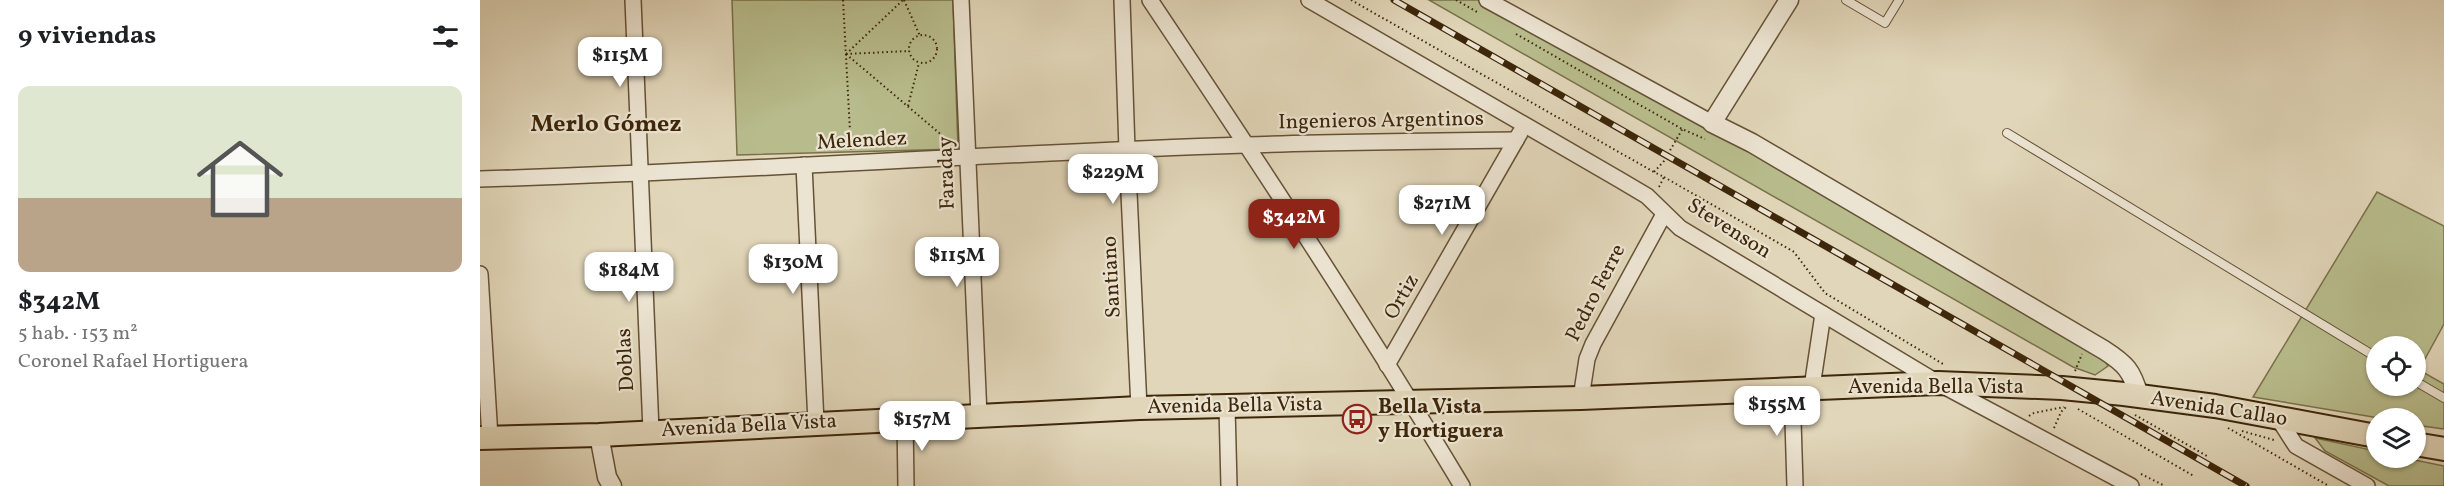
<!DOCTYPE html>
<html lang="es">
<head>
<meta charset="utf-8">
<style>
	body { margin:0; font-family:Vollkorn,serif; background:#f6f6f6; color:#202124; height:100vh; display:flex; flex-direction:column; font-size:22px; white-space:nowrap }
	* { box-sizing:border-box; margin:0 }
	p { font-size:20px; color:#757577 }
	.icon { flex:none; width:33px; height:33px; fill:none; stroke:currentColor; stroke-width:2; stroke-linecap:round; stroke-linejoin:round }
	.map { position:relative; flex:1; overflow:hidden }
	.side { display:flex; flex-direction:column; background:#fff; width:480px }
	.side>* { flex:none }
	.buttons { position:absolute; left:1886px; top:336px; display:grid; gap:12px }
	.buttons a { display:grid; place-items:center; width:60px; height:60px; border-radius:50%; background:#fff; box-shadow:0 2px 4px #0004; font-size:30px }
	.price { position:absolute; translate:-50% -51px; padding:0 14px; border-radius:12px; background:#fff; color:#222; font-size:20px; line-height:39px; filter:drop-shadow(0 2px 3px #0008) }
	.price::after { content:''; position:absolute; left:50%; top:36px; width:18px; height:14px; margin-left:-9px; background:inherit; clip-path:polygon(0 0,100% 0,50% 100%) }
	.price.current { background:#8f2418; color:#fff }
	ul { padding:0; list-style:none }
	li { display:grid; align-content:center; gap:12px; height:318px; padding:0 18px }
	li span { display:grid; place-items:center; height:186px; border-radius:12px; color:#555 }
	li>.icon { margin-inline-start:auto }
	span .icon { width:108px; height:108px; fill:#fffc; stroke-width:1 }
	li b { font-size:26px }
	h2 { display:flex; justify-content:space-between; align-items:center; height:72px; padding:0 18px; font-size:26px }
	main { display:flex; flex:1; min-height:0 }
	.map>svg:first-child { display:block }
	.green { fill:#b8bc8c; stroke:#7a714b; stroke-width:1.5; fill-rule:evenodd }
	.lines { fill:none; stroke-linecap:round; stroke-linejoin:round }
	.service-casing { stroke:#665236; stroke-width:10 }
	.minor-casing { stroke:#665236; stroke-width:18 }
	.tertiary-casing { stroke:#665236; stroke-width:21 }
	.primary-casing { stroke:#3d260a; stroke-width:26 }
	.path { stroke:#3d260a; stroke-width:2; stroke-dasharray:1.5 3; stroke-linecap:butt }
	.service { stroke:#ece4d2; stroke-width:8 }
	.minor { stroke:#ece4d2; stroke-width:15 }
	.tertiary { stroke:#ece4d2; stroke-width:18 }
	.primary { stroke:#e1d6b9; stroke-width:22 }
	.rail-casing { stroke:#3d260a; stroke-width:7 }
	.rail { stroke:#ece4d2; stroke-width:4.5; stroke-dasharray:14; stroke-linecap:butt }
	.labels { text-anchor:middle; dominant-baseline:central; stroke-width:4.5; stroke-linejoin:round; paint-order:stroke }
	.street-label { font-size:21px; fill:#3d260a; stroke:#ece4d2 }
	.poi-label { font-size:21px; font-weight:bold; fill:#3d260a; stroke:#ece4d2; text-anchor:start }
	.quarter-label { font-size:24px; font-weight:bold; fill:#3d260a; stroke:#ece4d2 }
</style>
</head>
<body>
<main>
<section class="side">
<h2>9 viviendas<svg class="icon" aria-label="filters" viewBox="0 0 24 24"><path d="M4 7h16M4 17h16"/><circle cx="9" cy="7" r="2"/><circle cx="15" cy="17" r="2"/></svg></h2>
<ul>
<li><span style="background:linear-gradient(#dfe7d0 60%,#b9a48a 0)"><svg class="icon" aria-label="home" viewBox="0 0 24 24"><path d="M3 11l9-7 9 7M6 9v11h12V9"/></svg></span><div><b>$342M</b><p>5 hab. · 153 m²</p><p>Coronel Rafael Hortiguera</p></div></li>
</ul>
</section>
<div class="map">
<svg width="1964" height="486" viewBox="0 0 1964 486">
	<rect width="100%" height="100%" fill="#e1d6b9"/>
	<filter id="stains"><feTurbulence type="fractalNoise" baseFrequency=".00333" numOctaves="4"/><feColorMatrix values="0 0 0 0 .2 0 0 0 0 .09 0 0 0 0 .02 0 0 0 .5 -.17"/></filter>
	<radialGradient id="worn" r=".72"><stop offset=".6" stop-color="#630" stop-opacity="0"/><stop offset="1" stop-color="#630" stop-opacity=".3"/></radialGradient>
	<g class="green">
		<path d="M 252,0 L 473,0 L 478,149 L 257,155 Z"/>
		<path d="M 949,0 L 1002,0 L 1226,125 L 1622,356 L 1628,366 L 1615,375 L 1593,367 Z"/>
		<path d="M 1897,192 L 1964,226 L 1964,324 L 1939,370 L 1964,384 L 1964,429 L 1935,425 L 1935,418 L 1899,418 L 1773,397 ZM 1896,346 L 1935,346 L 1935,386 L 1896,386 Z"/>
		<path d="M 1835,438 L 1896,451 L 1896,458 L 1925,458 L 1964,466 L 1964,486 L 1909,486 L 1845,451 Z"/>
	</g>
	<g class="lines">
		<g class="service-casing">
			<g id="service">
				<path d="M 1366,0 L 1405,23 L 1419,0"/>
				<path d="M 1527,133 L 1896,357"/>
				<path d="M 1935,381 L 1964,398"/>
			</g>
		</g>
		<g class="minor-casing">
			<g id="minor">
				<path d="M 153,0 L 171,431"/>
				<path d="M 481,0 L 499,416"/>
				<path d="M 642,0 L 647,150 L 659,408"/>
				<path d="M 670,0 C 777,160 883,321 982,486"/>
				<path d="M 829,0 L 1140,180 L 1167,196 L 1200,228 L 1458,383 L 1651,486"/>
				<path d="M 1007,0 L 1232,123"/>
				<path d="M 324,165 L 336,423"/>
				<path d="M 0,179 C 255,172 510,153 765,145 C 855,142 946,141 1036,140"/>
				<path d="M 0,274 L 10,438"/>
				<path d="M 907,365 L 1040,133"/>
				<path d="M 1332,387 L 1343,314"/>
				<path d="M 1312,388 L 1315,486"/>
				<path d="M 1101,398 L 1107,359 L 1113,344 L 1184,214"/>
				<path d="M 747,407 L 749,486"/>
				<path d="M 1798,418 L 1816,446 L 1887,486"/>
				<path d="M 425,419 L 426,486"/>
			</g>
		</g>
		<g class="tertiary-casing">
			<g id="tertiary">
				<path d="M 1309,0 L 1232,123 L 1272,143 L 1624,350 C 1646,364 1652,371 1659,396"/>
				<path d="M 119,435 L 127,477 L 132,486"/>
			</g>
		</g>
		<g class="primary-casing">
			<g id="primary">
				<path d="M 0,438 L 119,435 L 659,408 L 1101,398 L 1458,383 L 1582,388 L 1644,394 L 1735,406 L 1896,436"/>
				<path d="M 1935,444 L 1964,449"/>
			</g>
		</g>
		<g class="path">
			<path d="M 363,0 L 371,150"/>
			<path d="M 424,0 L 440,36"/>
			<path d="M 871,0 L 1174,172"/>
			<path d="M 976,0 L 997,12"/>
			<path d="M 1036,34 L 1202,129 L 1225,139"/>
			<circle cx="443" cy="49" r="14"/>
			<path d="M 366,54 L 471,143"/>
			<path d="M 366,54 L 423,0"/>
			<path d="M 366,54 L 429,51"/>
			<path d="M 428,106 L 439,63"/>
			<path d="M 1184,177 L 1314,252 L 1345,293 L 1463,364"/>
			<path d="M 1179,187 L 1184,177 L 1174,172 L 1184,161 L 1203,128"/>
			<path d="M 1595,371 L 1602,354"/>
			<path d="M 1598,409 L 1714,476"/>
			<path d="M 1655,415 L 1727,456"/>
			<path d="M 1549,416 L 1554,413 L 1584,407"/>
			<path d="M 1574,428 L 1581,412 L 1586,407"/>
			<path d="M 1748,428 L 1849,486"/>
			<path d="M 1762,431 L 1794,440"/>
			<path d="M 1661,474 L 1685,486"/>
		</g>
		<use href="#service" class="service"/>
		<use href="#minor" class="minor"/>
		<use href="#tertiary" class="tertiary"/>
		<use href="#primary" class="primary"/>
		<g class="rail-casing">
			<path id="rail" d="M 914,0 L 1766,486"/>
		</g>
		<use href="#rail" class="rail"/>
	</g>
	<defs>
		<g id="bus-ring" transform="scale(1.5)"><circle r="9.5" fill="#ece4d2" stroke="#8f2418" stroke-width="1.5"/><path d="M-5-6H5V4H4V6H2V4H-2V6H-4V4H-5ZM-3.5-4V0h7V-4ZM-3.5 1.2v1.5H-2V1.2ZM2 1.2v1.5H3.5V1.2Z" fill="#8f2418"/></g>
	</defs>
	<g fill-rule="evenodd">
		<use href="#bus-ring" x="877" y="419"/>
	</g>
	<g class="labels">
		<g class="street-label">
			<text transform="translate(901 121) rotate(-1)">Ingenieros Argentinos</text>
			<text transform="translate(382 141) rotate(-3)">Melendez</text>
			<text transform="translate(467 173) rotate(-92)">Faraday</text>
			<text transform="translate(1249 229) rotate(32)">Stevenson</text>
			<text transform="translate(632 277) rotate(-93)">Santiano</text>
			<text transform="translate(1116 293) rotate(-63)">Pedro Ferre</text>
			<text transform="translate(922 297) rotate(-60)">Ortiz</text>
			<text transform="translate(146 360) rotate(-93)">Doblas</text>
			<text x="1456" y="387">Avenida Bella Vista</text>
			<text transform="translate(755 406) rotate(-1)">Avenida Bella Vista</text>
			<text transform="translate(1739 409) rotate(9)">Avenida Callao</text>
			<text transform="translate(269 426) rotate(-3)">Avenida Bella Vista</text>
		</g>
		<g class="poi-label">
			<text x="898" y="407">Bella Vista<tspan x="898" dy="24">y Hortiguera</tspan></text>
		</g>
		<g class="quarter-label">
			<text x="126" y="125">Merlo Gómez</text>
		</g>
	</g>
	<rect width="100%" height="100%" filter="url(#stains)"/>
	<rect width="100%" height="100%" fill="url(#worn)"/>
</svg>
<div class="buttons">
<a><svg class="icon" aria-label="locate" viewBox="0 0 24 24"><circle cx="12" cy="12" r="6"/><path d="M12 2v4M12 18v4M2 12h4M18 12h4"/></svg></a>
<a><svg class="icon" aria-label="layers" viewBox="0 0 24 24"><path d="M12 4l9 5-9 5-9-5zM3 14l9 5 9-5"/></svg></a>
</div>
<b class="price" style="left:140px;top:88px">$115M</b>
<b class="price" style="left:633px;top:205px">$229M</b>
<b class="price" style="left:962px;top:236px">$271M</b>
<b class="price current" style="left:814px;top:250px">$342M</b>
<b class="price" style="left:477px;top:288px">$115M</b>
<b class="price" style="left:313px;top:295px">$130M</b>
<b class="price" style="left:149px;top:303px">$184M</b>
<b class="price" style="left:1297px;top:437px">$155M</b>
<b class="price" style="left:442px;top:452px">$157M</b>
</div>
</main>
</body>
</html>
